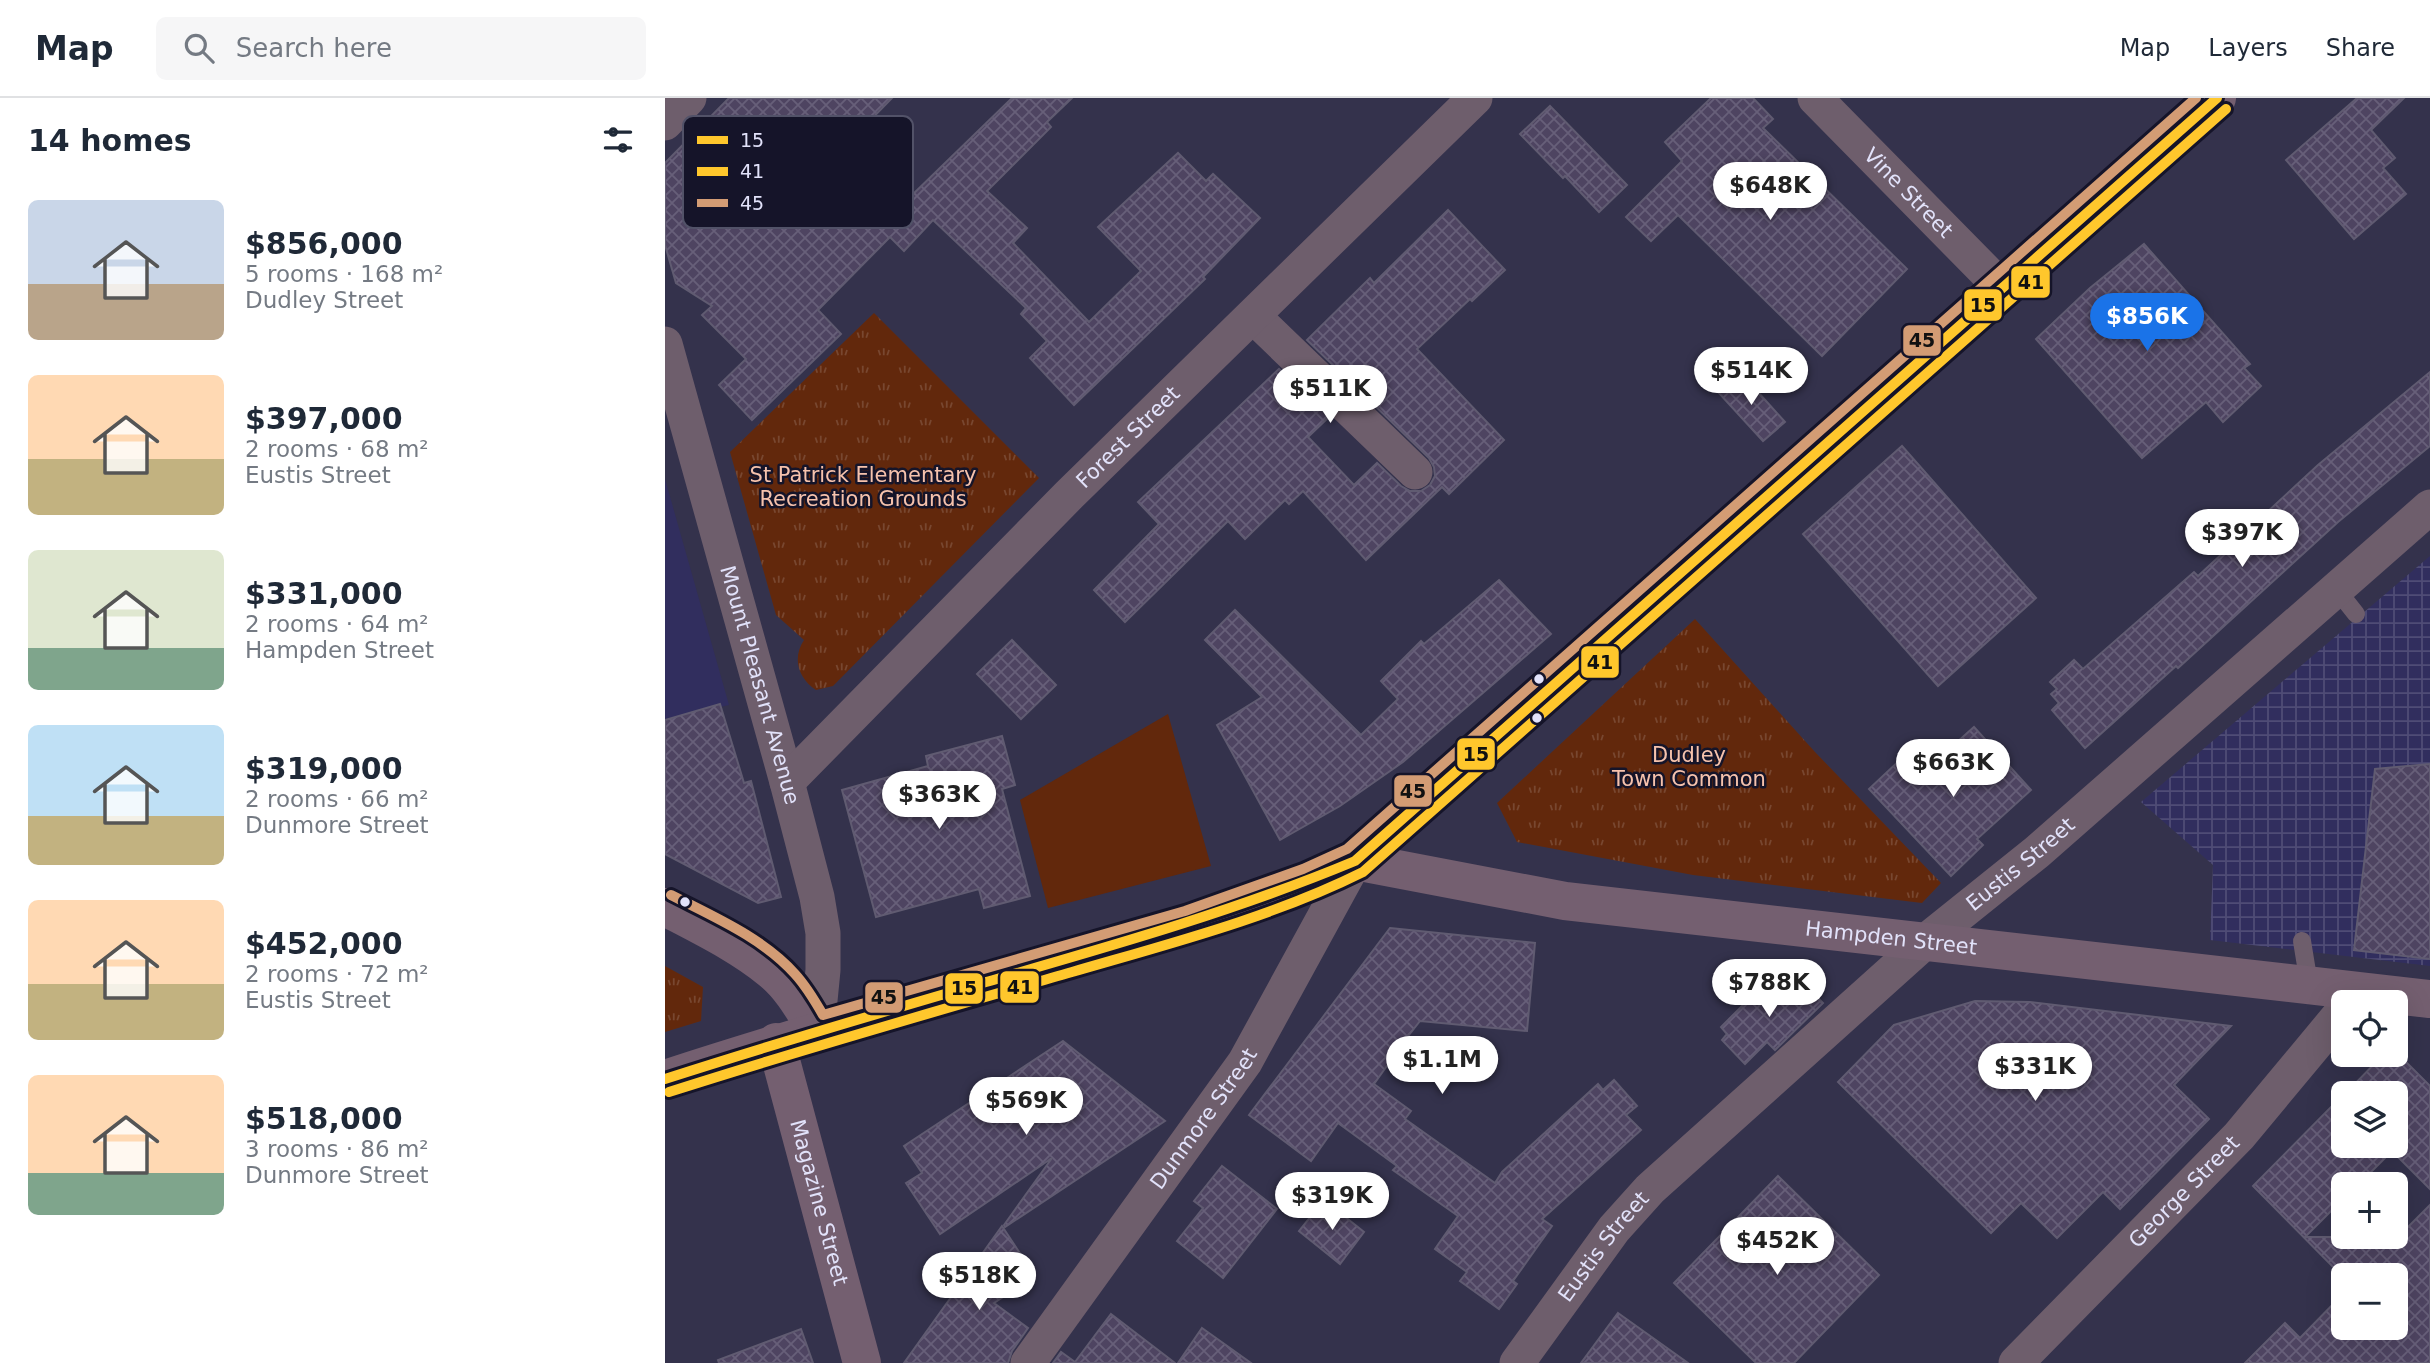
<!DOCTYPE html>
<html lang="en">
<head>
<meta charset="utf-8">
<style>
	body { margin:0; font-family:"DejaVu Sans",sans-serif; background:#f6f6f7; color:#1f2937; height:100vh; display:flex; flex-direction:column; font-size:26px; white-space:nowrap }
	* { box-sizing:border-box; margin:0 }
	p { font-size:23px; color:#747a83 }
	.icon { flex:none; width:38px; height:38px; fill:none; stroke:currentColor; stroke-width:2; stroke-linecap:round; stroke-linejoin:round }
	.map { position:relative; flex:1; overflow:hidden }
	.drawer { display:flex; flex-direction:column; background:#fff; width:665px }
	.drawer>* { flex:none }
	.buttons { position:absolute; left:1666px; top:892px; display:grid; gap:14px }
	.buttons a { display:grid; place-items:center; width:77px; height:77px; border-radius:10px; background:#fff; box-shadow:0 7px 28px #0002; font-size:35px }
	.price { position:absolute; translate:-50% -60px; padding:0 16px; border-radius:24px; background:#fff; color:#222; font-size:23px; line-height:46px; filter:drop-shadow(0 2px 4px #0008) }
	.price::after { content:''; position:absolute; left:50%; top:42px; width:21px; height:16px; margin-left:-10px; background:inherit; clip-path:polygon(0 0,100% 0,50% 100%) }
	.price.current { background:#1a73e8; color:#fff }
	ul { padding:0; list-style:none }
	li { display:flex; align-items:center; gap:21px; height:175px; padding:0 28px }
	li span { display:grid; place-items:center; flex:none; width:196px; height:140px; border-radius:10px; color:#555 }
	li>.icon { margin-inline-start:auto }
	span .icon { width:84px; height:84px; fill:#fffc; stroke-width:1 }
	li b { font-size:30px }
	h2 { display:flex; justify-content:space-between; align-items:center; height:84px; padding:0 28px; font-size:30px }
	header { display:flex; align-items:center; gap:42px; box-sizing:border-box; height:98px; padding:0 35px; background:#fff; border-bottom:2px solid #e0e1e3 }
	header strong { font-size:33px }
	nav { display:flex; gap:38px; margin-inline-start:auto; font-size:24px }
	.search { width:490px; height:63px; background:#f6f6f7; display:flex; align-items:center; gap:18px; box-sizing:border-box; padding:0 24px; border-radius:10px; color:#747a83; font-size:26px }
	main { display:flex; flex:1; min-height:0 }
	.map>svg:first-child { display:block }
	.built { fill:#312e5e }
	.industrial { fill:url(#industrial-grid) }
	.green { fill:#62280c }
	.park { fill:url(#park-tufts) }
	.building { fill:url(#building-cross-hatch); stroke:#605b71; stroke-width:2 }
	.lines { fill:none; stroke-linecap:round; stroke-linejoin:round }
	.lane { stroke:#6e5e6c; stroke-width:18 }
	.street { stroke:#6e5e6c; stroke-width:35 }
	.secondary { stroke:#745f70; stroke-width:38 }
	.bus-1-casing { stroke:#151429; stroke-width:16 }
	.bus-2-casing { stroke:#151429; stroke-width:16 }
	.bus-3-casing { stroke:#151429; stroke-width:16 }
	.bus-1 { stroke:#ffc72c; stroke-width:10 }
	.bus-2 { stroke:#ffc72c; stroke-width:10 }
	.bus-3 { stroke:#d39c74; stroke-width:10 }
	.bus-dot { fill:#e2e2fa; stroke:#151429; stroke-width:2.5 }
	.labels { text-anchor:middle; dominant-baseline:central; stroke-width:5; stroke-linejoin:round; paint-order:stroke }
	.street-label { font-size:21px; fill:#e2e2fa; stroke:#151429 }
	.park-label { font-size:21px; fill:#f6c2ac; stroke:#151429 }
	.key { fill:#151429; stroke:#525268; stroke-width:2 }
	.key-label { font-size:19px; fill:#e2e2fa }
	.line-badge { stroke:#151429; stroke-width:2.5 }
	.pale-badge-label { font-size:19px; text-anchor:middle; font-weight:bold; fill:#111 }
</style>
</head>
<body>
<header>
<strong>Map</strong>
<div class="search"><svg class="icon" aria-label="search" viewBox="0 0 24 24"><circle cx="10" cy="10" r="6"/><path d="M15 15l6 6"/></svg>Search here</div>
<nav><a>Map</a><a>Layers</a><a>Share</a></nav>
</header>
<main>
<section class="drawer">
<h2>14 homes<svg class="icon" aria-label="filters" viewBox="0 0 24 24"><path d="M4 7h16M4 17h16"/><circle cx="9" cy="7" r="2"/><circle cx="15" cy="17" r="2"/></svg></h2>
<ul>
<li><span style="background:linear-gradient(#c9d6e8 60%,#b9a48a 0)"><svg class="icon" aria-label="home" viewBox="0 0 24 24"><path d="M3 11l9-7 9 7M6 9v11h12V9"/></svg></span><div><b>$856,000</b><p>5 rooms · 168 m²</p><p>Dudley Street</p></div></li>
<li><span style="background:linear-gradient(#ffd9b3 60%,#c2b280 0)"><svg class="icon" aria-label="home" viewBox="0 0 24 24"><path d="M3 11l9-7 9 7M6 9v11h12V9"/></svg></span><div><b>$397,000</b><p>2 rooms · 68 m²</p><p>Eustis Street</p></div></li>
<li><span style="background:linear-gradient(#dfe7d0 70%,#7fa58c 0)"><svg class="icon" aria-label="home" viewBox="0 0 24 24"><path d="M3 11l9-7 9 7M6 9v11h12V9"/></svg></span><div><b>$331,000</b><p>2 rooms · 64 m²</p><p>Hampden Street</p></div></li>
<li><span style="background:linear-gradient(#bfe0f5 65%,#c2b280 0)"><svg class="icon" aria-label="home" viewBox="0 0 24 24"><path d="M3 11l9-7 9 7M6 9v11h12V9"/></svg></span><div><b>$319,000</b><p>2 rooms · 66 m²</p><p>Dunmore Street</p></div></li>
<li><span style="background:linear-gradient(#ffd9b3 60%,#c2b280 0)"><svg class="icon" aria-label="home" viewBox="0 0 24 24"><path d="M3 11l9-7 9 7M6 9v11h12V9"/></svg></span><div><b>$452,000</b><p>2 rooms · 72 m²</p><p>Eustis Street</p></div></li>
<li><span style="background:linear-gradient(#ffd9b3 70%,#7fa58c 0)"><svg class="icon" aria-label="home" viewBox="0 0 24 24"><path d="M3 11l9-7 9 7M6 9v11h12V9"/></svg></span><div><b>$518,000</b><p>3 rooms · 86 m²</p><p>Dunmore Street</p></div></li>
</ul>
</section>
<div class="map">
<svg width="1765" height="1265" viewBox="0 0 1765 1265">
	<defs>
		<pattern id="industrial-grid" width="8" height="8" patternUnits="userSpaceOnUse" patternTransform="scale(1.75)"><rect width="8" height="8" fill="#312e5e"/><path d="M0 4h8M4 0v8" fill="none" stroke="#4f4c76"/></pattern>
		<pattern id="park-tufts" width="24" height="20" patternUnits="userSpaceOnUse" patternTransform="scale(1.75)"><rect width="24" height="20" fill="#62280c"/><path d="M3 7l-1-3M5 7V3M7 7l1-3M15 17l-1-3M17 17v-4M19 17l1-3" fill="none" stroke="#784730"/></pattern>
		<pattern id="building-cross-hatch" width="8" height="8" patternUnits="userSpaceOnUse" patternTransform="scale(1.75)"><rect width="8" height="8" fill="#4e4461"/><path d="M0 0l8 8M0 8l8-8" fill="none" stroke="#675f79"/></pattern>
	</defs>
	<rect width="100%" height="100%" fill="#34324c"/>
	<path class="built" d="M 0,381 L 64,607 L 0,622 Z"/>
	<path class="industrial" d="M 1765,458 L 1765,868 L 1545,842 L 1548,767 L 1476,704 Z"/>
	<path class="green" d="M 503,616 L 546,768 L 383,810 L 355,702 Z"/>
	<g class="park">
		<path d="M 209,215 L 374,380 L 168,588 L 151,592 C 133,580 127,560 139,542 L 111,517 L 65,354 Z"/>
		<path d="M 1030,521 L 1150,654 L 1276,785 L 1257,805 L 1028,777 L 852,744 L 832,705 Z"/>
		<path d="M 0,868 L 38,889 L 36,923 L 0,934 Z"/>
	</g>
	<g class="building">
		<path d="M 64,0 L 227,0 L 186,42 L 244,100 L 347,0 L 407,0 L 382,24 L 386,29 L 322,93 L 362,130 L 348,145 L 424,224 L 476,173 L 433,129 L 513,55 L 541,83 L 548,76 L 595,120 L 538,179 L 540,181 L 409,307 L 365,260 L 382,243 L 356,216 L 361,210 L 268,122 L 239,153 L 225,139 L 153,212 L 176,236 L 87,322 L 54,287 L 81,261 L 37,217 L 47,208 L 11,185 L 0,147 L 0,65 Z"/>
		<path d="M 1046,0 L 1088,0 L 1108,21 L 1098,30 L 1242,171 L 1157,258 L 1013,117 L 986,143 L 961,119 L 1017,63 L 1000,44 Z"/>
		<path d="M 1692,0 L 1739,0 L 1706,32 L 1730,60 L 1718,70 L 1741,96 L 1689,141 L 1621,62 Z"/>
		<path d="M 885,8 L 962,87 L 934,114 L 900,78 L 898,80 L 855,36 Z"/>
		<path d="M 783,112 L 840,172 L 807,203 L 805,201 L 752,251 L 839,342 L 784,396 L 777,389 L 701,462 L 638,393 L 624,406 L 620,402 L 580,441 L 563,423 L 460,524 L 429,492 L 494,426 L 473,404 L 614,271 L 664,319 L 643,339 L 689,387 L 712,365 L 736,388 L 745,393 L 756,393 L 765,387 L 770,378 L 769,369 L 764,360 L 642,242 L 705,180 L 709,185 Z"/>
		<path d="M 1479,146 L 1585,266 L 1579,270 L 1596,288 L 1558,324 L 1541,304 L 1477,360 L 1371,241 L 1425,190 Z"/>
		<path d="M 1075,274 L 1120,324 L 1098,343 L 1053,294 Z"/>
		<path d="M 1765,274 L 1765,348 L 1673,424 L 1513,570 L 1511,568 L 1420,650 L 1387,612 L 1394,605 L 1386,596 L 1392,591 L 1385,584 L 1409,562 L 1418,571 L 1529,474 L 1533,478 L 1653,367 Z"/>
		<path d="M 1237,348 L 1371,500 L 1273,588 L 1138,436 Z"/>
		<path d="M 834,482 L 886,536 L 738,664 L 675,708 L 615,742 L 552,627 L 597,599 L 540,542 L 570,512 L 696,637 L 733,601 L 716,583 L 756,543 L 759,546 Z"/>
		<path d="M 347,542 L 391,587 L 356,621 L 312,576 Z"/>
		<path d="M 55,606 L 79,685 L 86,683 L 116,799 L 93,805 L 0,756 L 0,622 Z"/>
		<path d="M 1309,629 L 1366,692 L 1312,741 L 1318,747 L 1286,778 L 1204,691 L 1236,661 L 1253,679 Z"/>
		<path d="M 337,638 L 350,687 L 337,691 L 365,798 L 319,810 L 314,791 L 211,819 L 177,692 L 263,668 L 261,658 Z"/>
		<path d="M 1765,666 L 1765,861 L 1689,852 L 1710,671 Z"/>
		<path d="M 725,830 L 870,845 L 862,933 L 755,923 L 744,937 L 709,986 L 746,1013 L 740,1021 L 830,1085 L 837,1074 L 933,986 L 938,992 L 949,982 L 972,1008 L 961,1017 L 976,1032 L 877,1121 L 887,1128 L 848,1183 L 852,1186 L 834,1211 L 795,1183 L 802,1174 L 770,1151 L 793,1118 L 728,1072 L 732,1068 L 673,1025 L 646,1063 L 584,1017 Z"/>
		<path d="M 1131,878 L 1158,905 L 1110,952 L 1102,944 L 1080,966 L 1057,942 L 1062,936 L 1056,929 L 1093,892 L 1104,904 Z"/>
		<path d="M 1310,903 L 1365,904 L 1566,928 L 1509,987 L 1544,1021 L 1455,1111 L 1438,1094 L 1392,1140 L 1356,1105 L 1326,1135 L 1173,984 L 1229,927 Z"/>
		<path d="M 398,943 L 500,1023 L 340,1129 L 339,1127 L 387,1060 L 275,1136 L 241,1085 L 257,1075 L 239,1048 Z"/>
		<path d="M 1731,954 L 1765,988 L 1765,1091 L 1727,1053 L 1693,1087 L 1678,1087 L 1678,1101 L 1640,1139 L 1733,1139 L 1765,1107 L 1765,1265 L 1580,1265 L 1620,1225 L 1635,1240 L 1678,1196 L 1678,1230 L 1731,1230 L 1731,1178 L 1678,1179 L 1588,1088 L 1678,997 L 1678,1048 L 1731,1048 L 1731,996 L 1680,996 L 1718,957 L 1731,957 Z"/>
		<path d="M 557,1068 L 612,1111 L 558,1180 L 512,1143 L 538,1110 L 529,1103 Z"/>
		<path d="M 1113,1078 L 1214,1177 L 1129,1265 L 1091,1265 L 1009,1185 Z"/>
		<path d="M 659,1102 L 699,1134 L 675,1166 L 634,1133 Z"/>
		<path d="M 337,1128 L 370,1178 L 329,1205 L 363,1230 L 347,1253 L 343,1265 L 239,1265 Z"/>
		<path d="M 953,1215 L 1023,1265 L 916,1265 Z"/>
		<path d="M 446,1216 L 510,1265 L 388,1265 L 396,1254 L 410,1264 Z"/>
		<path d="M 537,1230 L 586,1265 L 513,1265 Z"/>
		<path d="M 136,1231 L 148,1265 L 54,1265 L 53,1262 Z"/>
	</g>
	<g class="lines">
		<g class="lane">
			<path d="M 1672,492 L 1691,516"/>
			<path d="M 1637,843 L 1644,886"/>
		</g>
		<g class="street">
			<path id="s1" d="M 1150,0 L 1336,189"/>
			<path d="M 0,25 L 24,0"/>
			<path d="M 588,218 L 750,374"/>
			<path id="s2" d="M 0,246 L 122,684 L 152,799 L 158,835 L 158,872 L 152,933"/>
			<path id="s3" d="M 122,684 L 404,397 L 810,0"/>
			<path id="s4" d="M 363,1265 L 580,964 L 690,763"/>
			<path id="s5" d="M 852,1265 L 949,1131 L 985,1091 L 1261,843 L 1372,754 L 1765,409"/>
			<path id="s6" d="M 1351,1265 L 1574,1038 L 1678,913"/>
		</g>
		<g class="secondary">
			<path id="s7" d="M 690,763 L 900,803 L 1765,901"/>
			<path d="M 0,809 C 36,828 74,846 107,873 C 126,888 139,912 152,933"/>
			<path id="s8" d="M 111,944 L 197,1265"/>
			<path d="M 0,981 C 122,941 244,906 367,871 C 477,839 586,809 690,763 L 1336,189 L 1552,0"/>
		</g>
		<g class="bus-1-casing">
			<path id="bus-1" d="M 0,981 C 106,947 214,915 321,884 C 446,848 570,813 690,763 L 1552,0"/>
		</g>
		<g class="bus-2-casing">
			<path id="bus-2" d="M 4,994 C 138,951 272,913 407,874 C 503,846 608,819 698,774 L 1561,11"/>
		</g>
		<g class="bus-3-casing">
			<path id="bus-3" d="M 6,797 C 49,819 98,840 130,876 C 141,888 150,903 158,917 L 520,813 L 638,771 L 682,751 L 1531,0"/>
		</g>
		<use href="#bus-1" class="bus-1"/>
		<use href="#bus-2" class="bus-2"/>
		<use href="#bus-3" class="bus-3"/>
	</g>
	<g class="bus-dot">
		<circle cx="874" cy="581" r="6"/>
		<circle cx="872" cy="620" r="6"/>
		<circle cx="20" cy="804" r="6"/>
	</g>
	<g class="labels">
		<g class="street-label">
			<text stroke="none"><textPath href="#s1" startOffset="133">Vine Street</textPath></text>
			<text stroke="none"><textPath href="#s3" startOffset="485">Forest Street</textPath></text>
			<text stroke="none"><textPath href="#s2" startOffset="354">Mount Pleasant Avenue</textPath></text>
			<text stroke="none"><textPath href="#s5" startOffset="712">Eustis Street</textPath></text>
			<text stroke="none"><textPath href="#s7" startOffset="542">Hampden Street</textPath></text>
			<text stroke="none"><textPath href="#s4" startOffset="301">Dunmore Street</textPath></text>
			<text stroke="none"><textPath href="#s6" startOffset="240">George Street</textPath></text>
			<text stroke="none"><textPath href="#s8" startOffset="166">Magazine Street</textPath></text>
			<text stroke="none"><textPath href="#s5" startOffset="145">Eustis Street</textPath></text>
		</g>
		<g class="park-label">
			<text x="198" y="377">St Patrick Elementary<tspan x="198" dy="24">Recreation Grounds</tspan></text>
			<text x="1024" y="657">Dudley<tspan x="1024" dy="24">Town Common</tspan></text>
		</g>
	</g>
	<rect x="18" y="18" width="230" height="112" rx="10" class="key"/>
	<rect x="32" y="38" width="31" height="8" fill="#ffc72c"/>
	<rect x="32" y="69" width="31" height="9" fill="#ffc72c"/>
	<rect x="32" y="101" width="31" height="8" fill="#d39c74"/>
	<g class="key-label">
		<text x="75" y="49">15</text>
		<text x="75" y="80">41</text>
		<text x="75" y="112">45</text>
	</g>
	<g class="line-badge">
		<rect x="1345" y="167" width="41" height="34" rx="7" fill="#ffc72c"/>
		<rect x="1298" y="190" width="40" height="34" rx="7" fill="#ffc72c"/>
		<rect x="1237" y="226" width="40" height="33" rx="7" fill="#d39c74"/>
		<rect x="915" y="547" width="40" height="34" rx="7" fill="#ffc72c"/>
		<rect x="791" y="639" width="40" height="34" rx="7" fill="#ffc72c"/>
		<rect x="728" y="676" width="40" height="34" rx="7" fill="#d39c74"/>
		<rect x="334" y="872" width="41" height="34" rx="7" fill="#ffc72c"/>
		<rect x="279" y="874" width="40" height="33" rx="7" fill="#ffc72c"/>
		<rect x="199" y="883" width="40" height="33" rx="7" fill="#d39c74"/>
	</g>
	<g class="pale-badge-label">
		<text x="1366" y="191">41</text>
		<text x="1318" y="214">15</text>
		<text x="1257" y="249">45</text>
		<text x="935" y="571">41</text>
		<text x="811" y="663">15</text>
		<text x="748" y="700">45</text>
		<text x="355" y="896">41</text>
		<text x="299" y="897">15</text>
		<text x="219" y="906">45</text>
	</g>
</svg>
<div class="buttons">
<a><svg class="icon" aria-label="locate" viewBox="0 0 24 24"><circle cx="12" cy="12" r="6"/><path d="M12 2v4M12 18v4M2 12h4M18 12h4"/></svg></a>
<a><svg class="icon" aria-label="layers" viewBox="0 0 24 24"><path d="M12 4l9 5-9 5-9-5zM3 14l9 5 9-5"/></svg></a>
<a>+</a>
<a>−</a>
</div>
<b class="price" style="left:1105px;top:124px">$648K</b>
<b class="price current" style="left:1482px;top:255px">$856K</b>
<b class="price" style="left:1086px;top:309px">$514K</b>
<b class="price" style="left:665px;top:327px">$511K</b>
<b class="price" style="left:1577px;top:471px">$397K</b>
<b class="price" style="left:1288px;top:701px">$663K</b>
<b class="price" style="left:274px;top:733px">$363K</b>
<b class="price" style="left:1104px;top:921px">$788K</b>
<b class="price" style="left:777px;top:998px">$1.1M</b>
<b class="price" style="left:1370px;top:1005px">$331K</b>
<b class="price" style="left:361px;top:1039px">$569K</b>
<b class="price" style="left:667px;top:1134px">$319K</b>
<b class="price" style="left:1112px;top:1179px">$452K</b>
<b class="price" style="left:314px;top:1214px">$518K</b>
</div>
</main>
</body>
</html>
